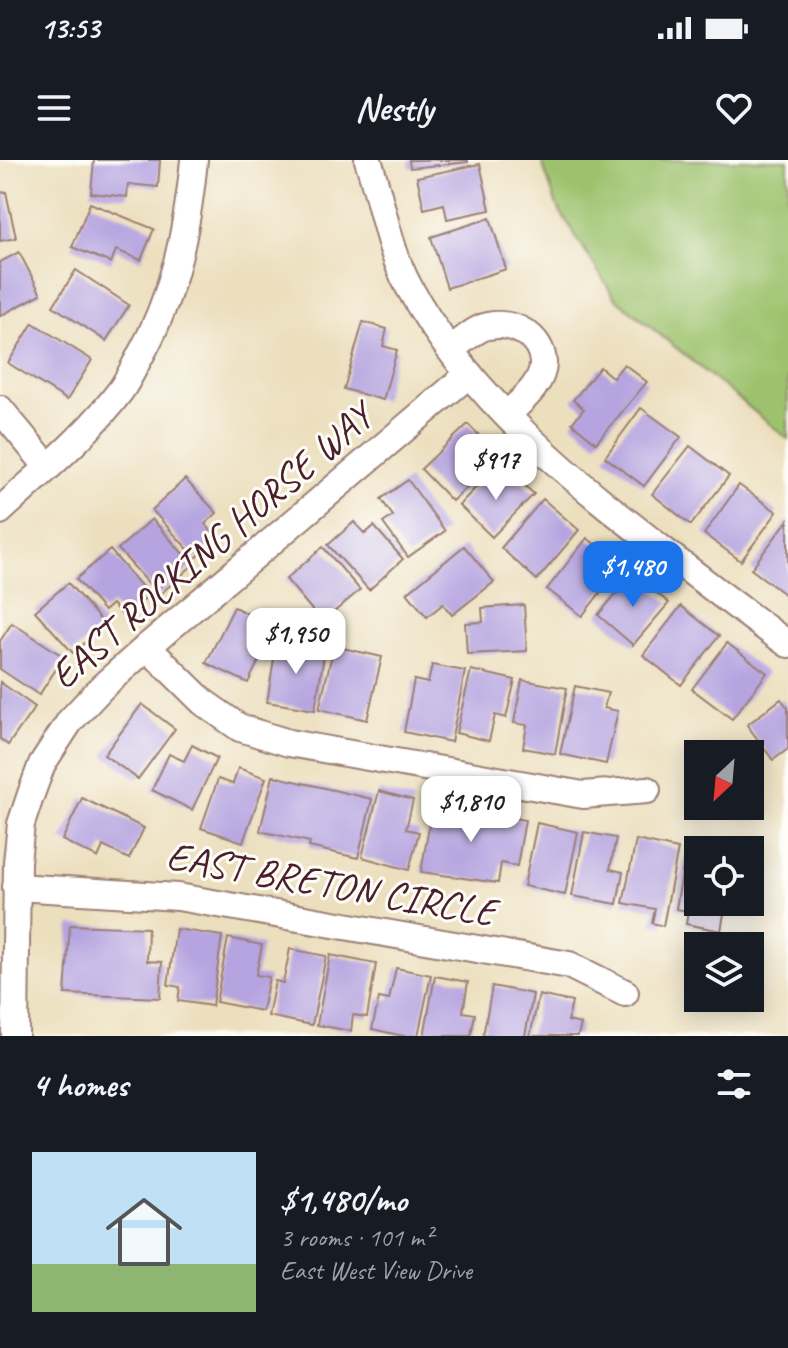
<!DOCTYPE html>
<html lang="en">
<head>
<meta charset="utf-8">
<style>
	body { margin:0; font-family:Caveat,sans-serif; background:#242831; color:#f1f3f6; height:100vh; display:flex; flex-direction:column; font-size:30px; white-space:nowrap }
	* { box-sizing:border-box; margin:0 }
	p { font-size:26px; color:#9ea1a6 }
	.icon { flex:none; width:44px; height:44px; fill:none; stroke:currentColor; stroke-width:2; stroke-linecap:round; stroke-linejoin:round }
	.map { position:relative; height:876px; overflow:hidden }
	.side { display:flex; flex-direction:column; background:#171b24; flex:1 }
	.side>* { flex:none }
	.needle { width:52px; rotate:206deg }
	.controls { position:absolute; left:684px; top:580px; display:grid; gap:16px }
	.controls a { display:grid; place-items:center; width:80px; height:80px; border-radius:0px; background:#171b24; box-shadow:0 4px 20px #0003; font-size:40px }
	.price { position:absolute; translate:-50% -68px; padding:0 18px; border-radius:16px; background:#fff; color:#222; font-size:26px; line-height:52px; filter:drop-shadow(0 2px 4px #0008) }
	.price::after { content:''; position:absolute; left:50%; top:48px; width:24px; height:18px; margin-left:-12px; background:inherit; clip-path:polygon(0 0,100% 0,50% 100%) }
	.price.active { background:#1a73e8; color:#fff }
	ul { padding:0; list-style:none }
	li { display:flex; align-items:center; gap:24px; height:200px; padding:0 32px }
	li+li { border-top:2px solid #363941 }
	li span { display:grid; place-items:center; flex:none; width:224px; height:160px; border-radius:0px; color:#555 }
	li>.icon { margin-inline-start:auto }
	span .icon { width:96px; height:96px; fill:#fffc; stroke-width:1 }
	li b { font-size:34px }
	h2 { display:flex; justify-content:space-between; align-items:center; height:96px; padding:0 32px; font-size:34px }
	.status { display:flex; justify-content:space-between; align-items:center; height:56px; padding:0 40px; background:#171b24; direction:ltr }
	.status svg { height:22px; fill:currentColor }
	header { display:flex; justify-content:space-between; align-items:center; height:104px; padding:0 32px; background:#171b24; font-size:36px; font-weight:700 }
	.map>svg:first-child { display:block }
	.green { fill:#9dc26d; stroke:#74704c; stroke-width:2 }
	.building { fill:#b6a4e0 }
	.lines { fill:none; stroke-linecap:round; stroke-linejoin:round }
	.minor-casing { stroke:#9b7f74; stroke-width:30 }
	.minor { stroke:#fff; stroke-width:26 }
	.labels { text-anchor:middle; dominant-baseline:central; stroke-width:6; stroke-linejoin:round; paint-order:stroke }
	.street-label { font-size:40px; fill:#4a1f2b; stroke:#fdfcf7 }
</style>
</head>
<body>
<div class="status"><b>13:53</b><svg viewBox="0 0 49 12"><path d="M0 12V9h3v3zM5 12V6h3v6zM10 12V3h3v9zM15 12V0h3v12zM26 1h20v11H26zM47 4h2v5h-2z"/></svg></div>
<header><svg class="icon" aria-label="menu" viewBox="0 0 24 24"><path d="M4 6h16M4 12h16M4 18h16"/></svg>Nestly<svg class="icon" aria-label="heart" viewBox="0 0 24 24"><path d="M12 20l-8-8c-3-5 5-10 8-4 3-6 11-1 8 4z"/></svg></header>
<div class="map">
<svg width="788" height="876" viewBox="0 0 788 876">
	<rect width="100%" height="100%" fill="#fdfcf7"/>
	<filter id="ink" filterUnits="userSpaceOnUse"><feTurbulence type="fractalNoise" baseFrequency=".0125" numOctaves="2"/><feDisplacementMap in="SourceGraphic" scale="16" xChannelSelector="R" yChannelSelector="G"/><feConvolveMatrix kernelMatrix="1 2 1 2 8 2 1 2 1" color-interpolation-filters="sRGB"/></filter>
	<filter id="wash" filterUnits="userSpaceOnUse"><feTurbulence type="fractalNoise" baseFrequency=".006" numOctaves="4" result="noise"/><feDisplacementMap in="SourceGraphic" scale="32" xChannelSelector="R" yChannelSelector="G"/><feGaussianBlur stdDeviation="1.8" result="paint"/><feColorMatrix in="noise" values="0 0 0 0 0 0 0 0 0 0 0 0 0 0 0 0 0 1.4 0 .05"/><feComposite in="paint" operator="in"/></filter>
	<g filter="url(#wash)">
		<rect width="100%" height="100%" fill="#ecdfbe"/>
		<path class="green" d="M 541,0 L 788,0 L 788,279 L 615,138 L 557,46 Z"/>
		<g id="blocks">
			<g class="building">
				<path d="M 94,0 L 160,0 L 158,27 L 128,24 L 127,37 L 91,33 Z"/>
				<path d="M 409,0 L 468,0 L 468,2 L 410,8 Z"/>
				<path d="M 480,4 L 490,50 L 447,59 L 444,44 L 424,49 L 417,17 Z"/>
				<path d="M 6,32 L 16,78 L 0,81 L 0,33 Z"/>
				<path d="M 90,43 L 154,69 L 141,100 L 116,90 L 111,103 L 72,87 Z"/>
				<path d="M 490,58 L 506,109 L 447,128 L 431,77 Z"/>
				<path d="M 19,92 L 41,134 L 0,156 L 0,102 Z"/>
				<path d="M 76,110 L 129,145 L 106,181 L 53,146 Z"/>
				<path d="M 363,162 L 387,169 L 383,186 L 397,190 L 383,240 L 344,229 Z"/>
				<path d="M 33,163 L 92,200 L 67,240 L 8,203 Z"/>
				<path d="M 624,204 L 647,222 L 596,283 L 572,263 L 584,249 L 573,240 L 600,207 L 613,218 Z"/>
				<path d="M 641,248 L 681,277 L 644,326 L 605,297 Z"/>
				<path d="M 468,264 L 499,296 L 452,341 L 421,309 Z"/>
				<path d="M 690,286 L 729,316 L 691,365 L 652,334 Z"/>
				<path d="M 489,314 L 501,325 L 512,314 L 534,334 L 492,377 L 459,345 Z"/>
				<path d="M 185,319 L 217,353 L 205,364 L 218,378 L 196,398 L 152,350 Z"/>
				<path d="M 408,320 L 445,371 L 408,397 L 383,363 L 393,356 L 381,339 Z"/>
				<path d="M 739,325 L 777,352 L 741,401 L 704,374 Z"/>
				<path d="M 543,339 L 579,370 L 537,420 L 501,388 Z"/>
				<path d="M 152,359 L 193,405 L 159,435 L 118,389 Z"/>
				<path d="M 788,360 L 788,437 L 751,409 Z"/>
				<path d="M 354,362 L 365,374 L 374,366 L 403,399 L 369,430 L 328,385 Z"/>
				<path d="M 587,378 L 622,405 L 582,456 L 547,429 Z"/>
				<path d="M 464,386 L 494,422 L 452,455 L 443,444 L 427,457 L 407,433 Z"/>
				<path d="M 323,387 L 360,430 L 322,462 L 286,419 Z"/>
				<path d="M 110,390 L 149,435 L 124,457 L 112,444 L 104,451 L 76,419 Z"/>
				<path d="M 633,414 L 669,443 L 633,485 L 598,455 Z"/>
				<path d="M 68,423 L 105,465 L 73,493 L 35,451 Z"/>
				<path d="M 524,445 L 527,491 L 467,494 L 465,463 L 483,462 L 482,448 Z"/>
				<path d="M 681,446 L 719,476 L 681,525 L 643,495 Z"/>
				<path d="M 234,447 L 275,467 L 248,523 L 206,503 Z"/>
				<path d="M 12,463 L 64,497 L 39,535 L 0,509 L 0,481 Z"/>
				<path d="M 277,481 L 325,489 L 315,550 L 267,542 Z"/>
				<path d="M 727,483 L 767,513 L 732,559 L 692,529 Z"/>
				<path d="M 334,486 L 382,497 L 367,560 L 319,549 Z"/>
				<path d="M 432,505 L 465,511 L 451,582 L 404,572 L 414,520 L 428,523 Z"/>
				<path d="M 471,510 L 515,520 L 506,558 L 495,555 L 489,581 L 456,573 Z"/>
				<path d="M 522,520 L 567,528 L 555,594 L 523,588 L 527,565 L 514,563 Z"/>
				<path d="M 0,522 L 35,547 L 8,585 L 0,579 Z"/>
				<path d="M 575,526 L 608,533 L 604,548 L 618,551 L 606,604 L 560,594 Z"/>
				<path d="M 781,539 L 788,548 L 788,589 L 773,600 L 747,565 Z"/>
				<path d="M 142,544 L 175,569 L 138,619 L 104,595 Z"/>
				<path d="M 192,585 L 217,598 L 192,650 L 152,630 L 169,594 L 184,601 Z"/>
				<path d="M 238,608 L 266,618 L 243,682 L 201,668 L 218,619 L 233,624 Z"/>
				<path d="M 273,616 L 372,639 L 358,698 L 309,687 L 310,682 L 260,671 Z"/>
				<path d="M 379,631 L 413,640 L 406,669 L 419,672 L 409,710 L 362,697 Z"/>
				<path d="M 82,638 L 144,668 L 129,699 L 103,686 L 98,698 L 62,680 Z"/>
				<path d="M 433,644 L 525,660 L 517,706 L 501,703 L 498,723 L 421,712 Z"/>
				<path d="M 537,663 L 578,672 L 565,735 L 524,726 Z"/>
				<path d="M 584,672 L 616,678 L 610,709 L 623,712 L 617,744 L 572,736 Z"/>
				<path d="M 636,680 L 678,689 L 663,766 L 652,763 L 655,749 L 623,743 Z"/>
				<path d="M 685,695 L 698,697 L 698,742 L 726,742 L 721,771 L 686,764 L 688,751 L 676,749 Z"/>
				<path d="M 70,765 L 148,768 L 147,801 L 162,802 L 160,838 L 65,834 Z"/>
				<path d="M 176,769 L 222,776 L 212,846 L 178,841 L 180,827 L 168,825 Z"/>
				<path d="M 228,778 L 262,785 L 256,815 L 269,817 L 262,851 L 216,842 Z"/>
				<path d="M 290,789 L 326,796 L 312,865 L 268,856 L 275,821 L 283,823 Z"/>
				<path d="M 330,795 L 376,804 L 367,857 L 353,855 L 351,871 L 317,865 Z"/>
				<path d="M 396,808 L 431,815 L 418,876 L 403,876 L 372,869 L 379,838 L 389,840 Z"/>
				<path d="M 435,816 L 468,822 L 463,852 L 475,854 L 471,876 L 424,876 Z"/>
				<path d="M 492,826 L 533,834 L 525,876 L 483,876 Z"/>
				<path d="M 539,835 L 572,842 L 568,861 L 581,864 L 578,876 L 530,876 Z"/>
			</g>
		</g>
	</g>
	<g filter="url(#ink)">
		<use href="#blocks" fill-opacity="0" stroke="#9b7f74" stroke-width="2"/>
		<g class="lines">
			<g class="minor-casing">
				<g id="minor">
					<path d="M 368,0 C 382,41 388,89 409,127 C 470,239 577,324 676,400 C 713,428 750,457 788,484"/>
					<path d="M 451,189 C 462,182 476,168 488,166 C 512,161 542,175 543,203 C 543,224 521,241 508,254"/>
					<path d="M 0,249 L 48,307"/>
					<path d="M 0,351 C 42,312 87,276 121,230 C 128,220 133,209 139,198 C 174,136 187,71 194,0"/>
					<path d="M 147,487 L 203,542 L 240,568 L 289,583 L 583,635 L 647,630"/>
					<path d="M 16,727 L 178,737 L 569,805 L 625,833"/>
					<path d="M 15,876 L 17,702 L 21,664 L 31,634 L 42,604 L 70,561 L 102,527 L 147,487 L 469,214"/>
				</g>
			</g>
			<use href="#minor" class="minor"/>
		</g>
	</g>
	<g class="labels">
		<g class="street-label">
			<text transform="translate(211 386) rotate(-41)">EAST ROCKING HORSE WAY</text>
			<text transform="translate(331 724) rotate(10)">EAST BRETON CIRCLE</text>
		</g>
	</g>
</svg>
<div class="controls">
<a><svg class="needle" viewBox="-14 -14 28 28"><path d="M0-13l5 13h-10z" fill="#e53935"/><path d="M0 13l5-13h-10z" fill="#9ea1a6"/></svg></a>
<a><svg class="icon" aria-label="locate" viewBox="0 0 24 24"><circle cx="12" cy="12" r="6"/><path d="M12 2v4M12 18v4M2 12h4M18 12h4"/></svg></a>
<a><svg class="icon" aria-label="layers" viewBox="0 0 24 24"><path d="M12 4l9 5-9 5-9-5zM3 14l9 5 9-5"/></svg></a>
</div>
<b class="price" style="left:496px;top:342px">$917</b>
<b class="price active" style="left:633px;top:449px">$1,480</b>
<b class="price" style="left:296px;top:516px">$1,950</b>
<b class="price" style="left:471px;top:684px">$1,810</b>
</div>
<section class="side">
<h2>4 homes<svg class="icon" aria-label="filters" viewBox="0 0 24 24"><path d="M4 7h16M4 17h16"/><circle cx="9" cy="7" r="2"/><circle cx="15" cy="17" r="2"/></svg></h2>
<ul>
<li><span style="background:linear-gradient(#bfe0f5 70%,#8fb573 0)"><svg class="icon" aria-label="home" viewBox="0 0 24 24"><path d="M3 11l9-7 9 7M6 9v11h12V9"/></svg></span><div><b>$1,480/mo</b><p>3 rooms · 101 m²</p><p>East West View Drive</p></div></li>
</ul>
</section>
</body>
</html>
